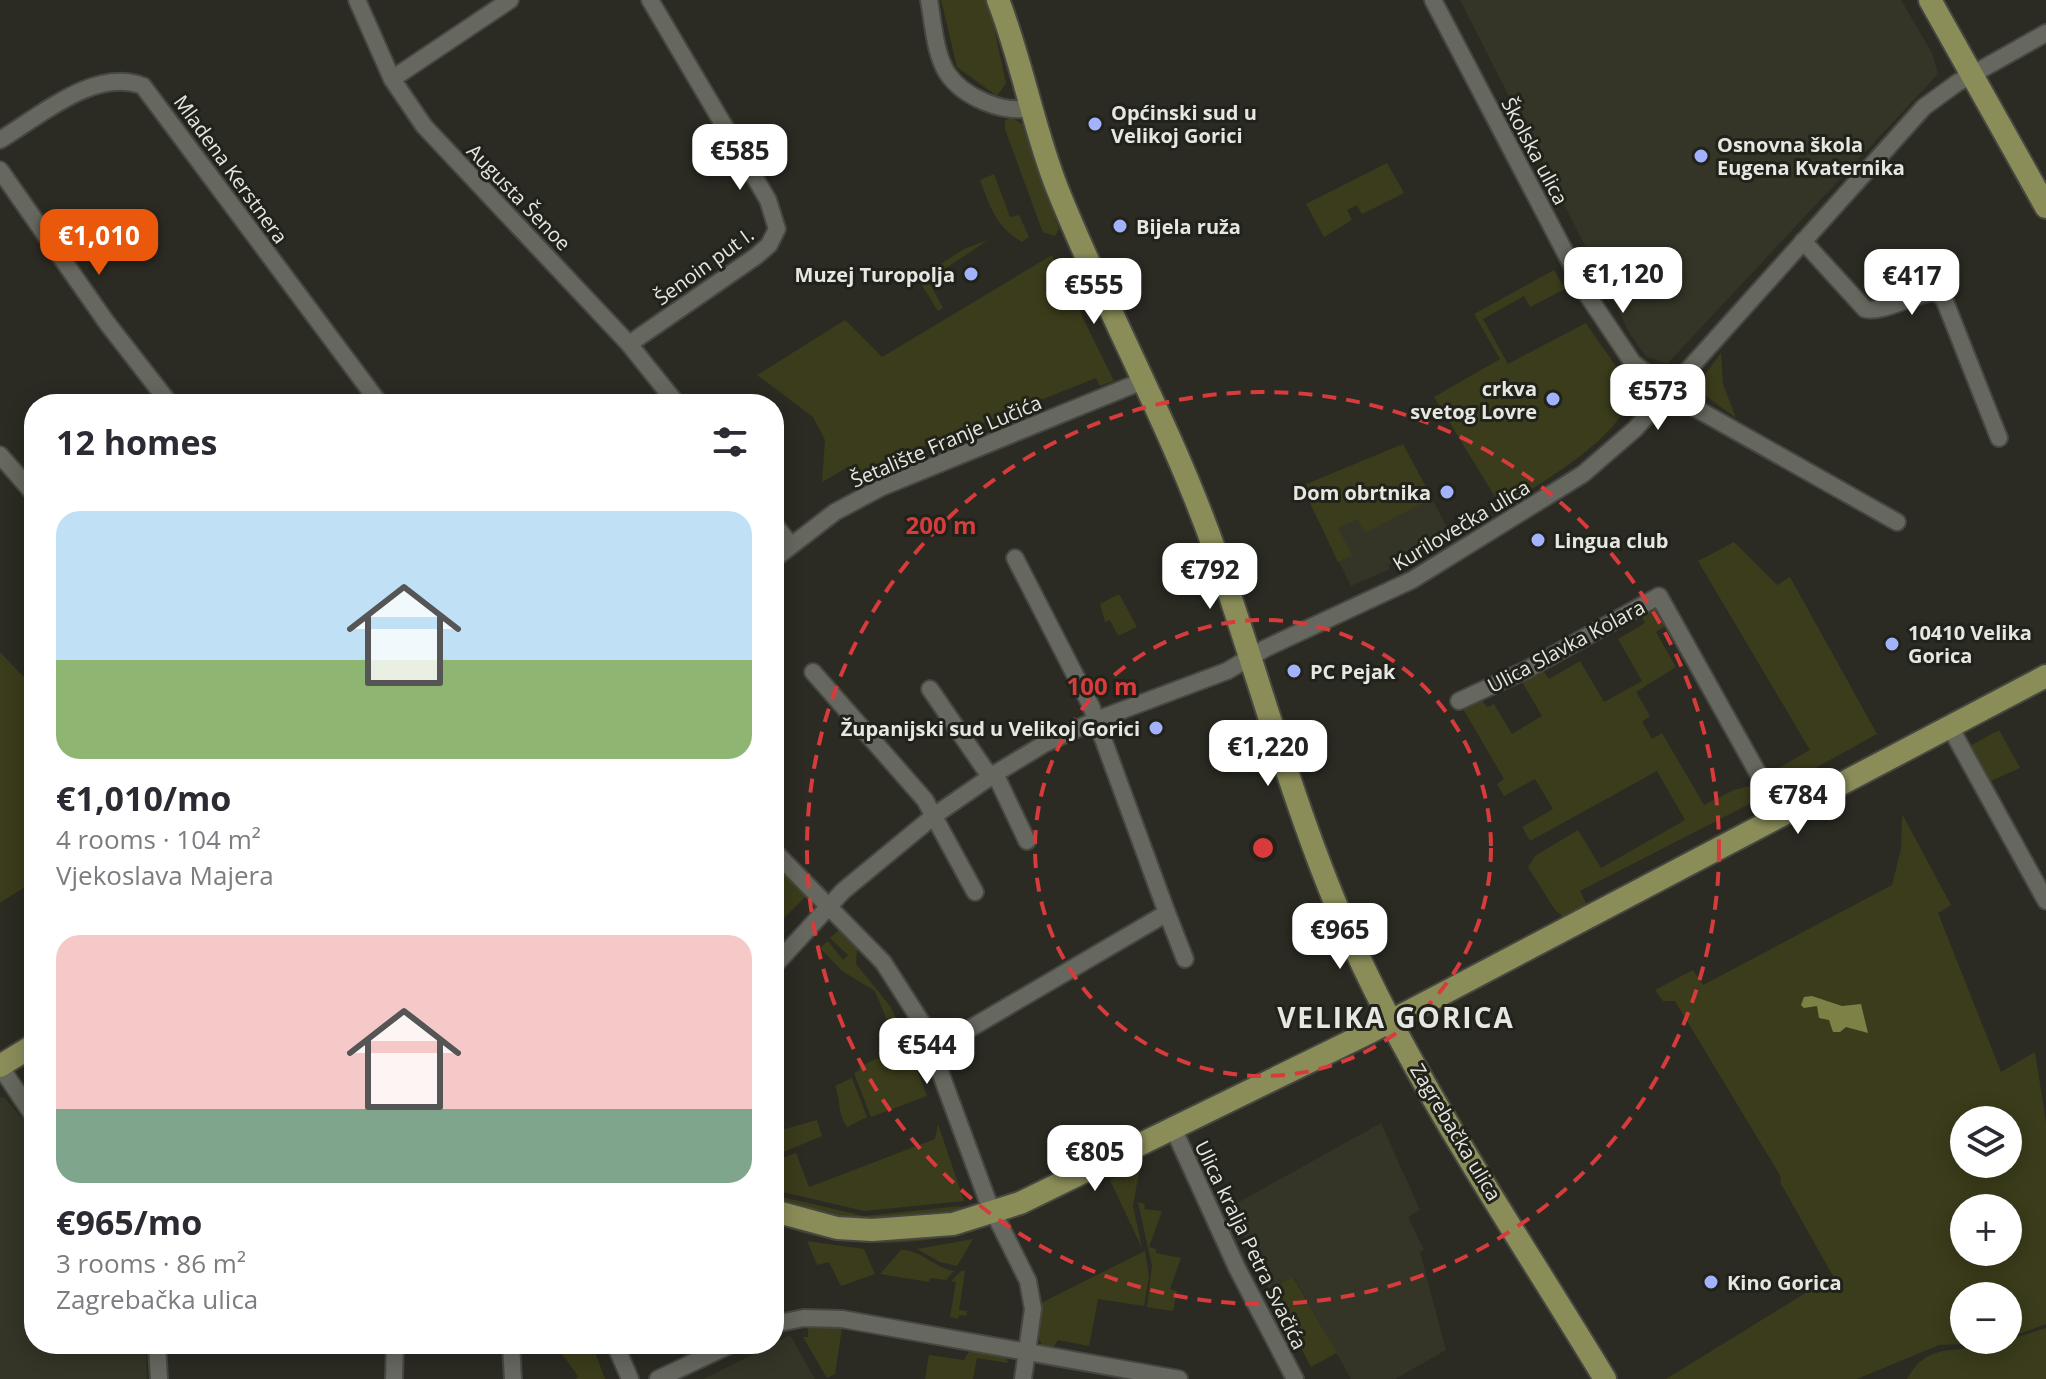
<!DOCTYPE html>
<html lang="en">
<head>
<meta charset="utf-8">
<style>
	body { margin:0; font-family:"Open Sans",sans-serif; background:#f7f7f7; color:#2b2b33; height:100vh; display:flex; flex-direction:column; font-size:30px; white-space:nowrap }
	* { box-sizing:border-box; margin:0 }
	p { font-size:26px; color:#7c7c81 }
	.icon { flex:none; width:44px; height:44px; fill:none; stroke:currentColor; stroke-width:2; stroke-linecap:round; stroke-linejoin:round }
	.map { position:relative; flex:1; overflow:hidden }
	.panel { position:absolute; left:24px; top:394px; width:760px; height:960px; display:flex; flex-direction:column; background:#fff; border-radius:32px; box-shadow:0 4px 20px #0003 }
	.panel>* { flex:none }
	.tools { position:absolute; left:1950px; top:1106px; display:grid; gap:16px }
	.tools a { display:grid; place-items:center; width:72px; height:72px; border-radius:50%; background:#fff; box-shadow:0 4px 20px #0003; font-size:40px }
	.price { position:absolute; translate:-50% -68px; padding:0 18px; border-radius:16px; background:#fff; color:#222; font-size:26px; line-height:52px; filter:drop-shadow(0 2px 4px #0008) }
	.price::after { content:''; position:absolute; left:50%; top:48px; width:24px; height:18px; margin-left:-12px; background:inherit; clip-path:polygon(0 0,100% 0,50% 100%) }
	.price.current { background:#ea580c; color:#fff }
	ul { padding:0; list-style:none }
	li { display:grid; align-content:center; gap:16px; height:424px; padding:0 32px }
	li span { display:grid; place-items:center; height:248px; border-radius:24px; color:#555 }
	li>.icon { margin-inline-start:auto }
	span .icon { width:144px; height:144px; fill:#fffc; stroke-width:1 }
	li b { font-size:34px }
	h2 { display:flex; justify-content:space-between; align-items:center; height:96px; padding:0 32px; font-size:34px }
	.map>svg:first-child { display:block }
	.built { fill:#343527 }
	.green { fill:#3b3c1b; fill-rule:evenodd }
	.water { fill:#7e8146 }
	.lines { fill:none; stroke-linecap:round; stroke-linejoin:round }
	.minor-casing { stroke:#464740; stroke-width:20 }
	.major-casing { stroke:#464740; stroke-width:26 }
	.minor { stroke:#66675e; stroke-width:16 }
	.major { stroke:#8b8d59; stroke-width:22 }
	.ring { fill:none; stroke:#d83b3b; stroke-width:4; stroke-dasharray:14 10 }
	.poi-dot { fill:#a3b2fc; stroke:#21221a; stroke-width:3 }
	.labels { text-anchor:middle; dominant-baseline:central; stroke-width:6; stroke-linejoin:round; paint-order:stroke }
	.poi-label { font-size:20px; font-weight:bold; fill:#e6e7e2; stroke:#21221a; text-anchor:start }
	.street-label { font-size:20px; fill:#e6e7e2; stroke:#21221a }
	.district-label { font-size:28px; font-weight:bold; letter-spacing:2px; fill:#e6e7e2; stroke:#21221a }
	.centre { fill:#d83b3b; stroke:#21221a; stroke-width:4 }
	.ring-label { font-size:24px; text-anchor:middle; font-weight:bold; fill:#d83b3b; stroke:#21221a; stroke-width:6; stroke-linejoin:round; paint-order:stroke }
</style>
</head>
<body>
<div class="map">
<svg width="2046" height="1379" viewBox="0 0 2046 1379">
	<rect width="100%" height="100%" fill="#2b2b23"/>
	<g class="built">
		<path d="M 1460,0 L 1901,0 L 1932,53 L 1938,74 L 1668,363 L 1664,363 L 1646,356 L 1630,334 Z"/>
		<path d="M 1403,444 L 1448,529 L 1411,548 L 1412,552 L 1388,565 L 1390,569 L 1351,586 L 1302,486 Z"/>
		<path d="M 0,1097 L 5,1098 L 34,1134 L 34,1344 L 146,1344 L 147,1379 L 0,1379 Z"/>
		<path d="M 1381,1123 L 1420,1210 L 1408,1217 L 1424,1250 L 1420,1252 L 1446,1350 L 1395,1379 L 1351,1379 L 1294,1277 L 1269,1289 L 1230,1207 Z"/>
		<path d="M 790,1335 L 815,1379 L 703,1379 L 774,1344 Z"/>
	</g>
	<g class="green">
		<path d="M 941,0 L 988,0 L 1006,83 L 997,96 L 957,67 Z"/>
		<path d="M 1011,117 L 1022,124 L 1059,229 L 1055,236 L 1043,232 L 1039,222 L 1005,129 L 1005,121 Z"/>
		<path d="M 1387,163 L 1404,193 L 1362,214 L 1357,205 L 1347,210 L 1352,220 L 1324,237 L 1306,204 Z"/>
		<path d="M 994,174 L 1010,217 L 1019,215 L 1029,237 L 1022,242 C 996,227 990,207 980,180 Z"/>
		<path d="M 988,240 L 928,280 L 943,308 L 938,311 L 918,279 L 964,249 Z"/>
		<path d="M 1052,255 L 1114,381 L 1100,386 L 1096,378 L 887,461 L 890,470 L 861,483 L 850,466 L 822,482 L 825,440 L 813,417 L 757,375 L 845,320 L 882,357 Z"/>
		<path d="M 1554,270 L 1565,289 L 1530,307 L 1524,296 L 1483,319 L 1508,364 L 1586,323 C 1596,339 1621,371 1627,385 C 1643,425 1539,484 1511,502 L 1500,505 L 1434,397 L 1500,359 L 1474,314 Z"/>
		<path d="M 1721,353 L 1723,384 L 1736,418 L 1695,388 Z"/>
		<path d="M 1403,444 L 1432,498 L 1365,533 L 1357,519 L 1338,528 L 1352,555 L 1338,562 L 1302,486 Z"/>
		<path d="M 1734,542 L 1777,585 L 1790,577 L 1877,734 L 1781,787 L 1772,772 L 1810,750 L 1698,561 Z"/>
		<path d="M 1119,594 L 1137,627 L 1118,636 L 1110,620 L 1105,622 L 1100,604 Z"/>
		<path d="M 1648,609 L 1656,609 L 1667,619 L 1666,626 L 1656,632 L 1676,667 L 1636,692 L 1650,716 L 1642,722 L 1652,739 L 1662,733 L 1704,805 L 1734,790 L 1753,785 L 1761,798 L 1580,891 L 1589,909 L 1566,919 L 1555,910 L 1528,867 L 1535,856 L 1578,830 L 1601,868 L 1685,820 L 1657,771 L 1530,841 L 1522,827 L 1553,809 L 1535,779 L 1504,796 L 1497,784 L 1504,779 L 1462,707 L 1480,697 L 1487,707 L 1494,704 L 1512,734 L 1542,716 L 1521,680 L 1542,669 L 1549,679 L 1580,661 L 1604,702 L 1642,681 L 1618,639 L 1645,623 L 1640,613 Z"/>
		<path d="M 0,652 L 34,688 L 34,881 L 0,903 Z"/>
		<path d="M 1999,730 L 2020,768 L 1991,781 L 1986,779 L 1968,747 Z"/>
		<path d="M 1902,814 L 1951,905 L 1938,913 L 2001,1072 L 2035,1052 L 2046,1122 L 2046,1324 L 2008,1338 L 2008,1296 L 1964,1296 L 1964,1340 L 2000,1342 L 2046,1328 L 2046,1379 L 1907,1379 C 1930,1339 1956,1356 1989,1343 L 1939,1345 L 1857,1379 L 1666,1379 L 1833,1276 L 1780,1182 L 1781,1177 L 1675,1001 L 1663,1001 L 1655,990 L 1693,970 L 1703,985 L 1892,885 L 1901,849 ZM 1964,1120 L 2008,1120 L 2008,1164 L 1964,1164 ZM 1964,1208 L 2008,1208 L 2008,1252 L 1964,1252 Z"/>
		<path d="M 774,859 L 808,894 L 774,928 Z"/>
		<path d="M 839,930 L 857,949 L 856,964 L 890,1006 L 901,1028 L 892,1032 L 875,991 L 842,971 L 820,948 L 828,941 L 843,960 L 848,955 L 830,938 Z"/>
		<path d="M 905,1037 L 927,1096 L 871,1117 L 854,1073 L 860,1070 L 859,1067 L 891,1052 Z"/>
		<path d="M 852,1078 L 867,1117 L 847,1127 C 837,1114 841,1100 835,1086 Z"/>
		<path d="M 817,1120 L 822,1136 L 774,1156 L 774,1137 L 779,1134 L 778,1131 Z"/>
		<path d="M 938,1124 L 964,1201 L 864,1211 L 774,1190 L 774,1161 L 796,1153 L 809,1187 L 935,1139 Z"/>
		<path d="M 1140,1166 L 1133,1206 L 1142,1248 L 1110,1180 Z"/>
		<path d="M 774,1195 L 864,1216 L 961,1206 L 963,1214 L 855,1222 L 774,1202 Z"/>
		<path d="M 1138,1202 L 1145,1204 L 1144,1209 L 1162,1211 L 1149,1247 L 1156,1249 L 1156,1253 L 1181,1258 L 1170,1289 L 1177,1291 L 1173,1311 L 1147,1307 L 1152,1266 Z"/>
		<path d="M 777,1221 L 890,1239 L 922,1237 L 975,1226 L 976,1231 C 909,1246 844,1250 779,1225 Z"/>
		<path d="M 973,1239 L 957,1266 L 940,1262 L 917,1249 Z"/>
		<path d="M 807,1241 L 864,1249 L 875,1274 L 841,1286 L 829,1262 L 817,1265 Z"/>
		<path d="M 901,1250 C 920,1249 935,1268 954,1271 L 946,1280 L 930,1278 L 929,1282 L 880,1274 Z"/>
		<path d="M 1145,1251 L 1149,1276 L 1144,1306 L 1098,1299 L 1089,1346 L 1058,1340 L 1053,1348 L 1044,1349 L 1037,1334 L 1041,1303 Z"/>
		<path d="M 961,1271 L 965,1271 L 959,1310 L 967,1311 L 966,1316 L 959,1315 L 958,1319 L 950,1317 L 956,1282 L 951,1281 Z"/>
		<path d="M 1293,1277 L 1337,1353 L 1311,1367 L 1270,1289 Z"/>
		<path d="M 808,1327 L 842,1328 L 835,1374 L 827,1378 L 803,1337 L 808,1337 Z"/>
		<path d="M 577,1344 L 592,1344 L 605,1379 L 576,1379 L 578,1376 L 562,1354 Z"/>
		<path d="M 970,1350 L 1006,1356 L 1008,1363 L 977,1358 L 973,1379 L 925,1379 L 929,1355 L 964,1360 Z"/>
	</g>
	<path class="water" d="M 1812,996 L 1842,1006 L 1861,1004 L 1868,1033 L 1846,1027 L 1840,1032 L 1833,1032 L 1829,1020 L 1819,1018 L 1817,1006 L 1804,1008 L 1801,1005 L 1804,997 Z"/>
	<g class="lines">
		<g class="minor-casing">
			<g id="minor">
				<path d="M 357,0 L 392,79 L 424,126 L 629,344 L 677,404"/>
				<path d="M 929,0 C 933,22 935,54 947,73 C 963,97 1003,114 1030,108"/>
				<path d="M 1433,0 L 1588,296 L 1633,363 L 1681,400 L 1897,522"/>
				<path d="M 392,79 L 510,0"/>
				<path d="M 0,140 C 40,116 95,67 143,86 L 380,404"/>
				<path d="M 0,170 L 107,323 L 170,404"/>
				<path d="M 1803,241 L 1865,309 C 1882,314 1915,293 1936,292 L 1944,299 L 1999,438"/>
				<path d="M 629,344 L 755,257 L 769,245 L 777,229 L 768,200 L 650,0"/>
				<path d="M 0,455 L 34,494"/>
				<path d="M 774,524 L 790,544"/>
				<path d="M 774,559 L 835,512 L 882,487 L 1145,380"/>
				<path d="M 813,672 L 925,800 L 975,892"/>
				<path d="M 930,689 L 984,768 L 999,782 L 1027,841"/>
				<path d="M 1459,701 L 1526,670 L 1659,596 L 1783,818"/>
				<path d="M 1950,727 L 2046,901"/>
				<path d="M 774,851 L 883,962 L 922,1023 L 987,1199 L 1028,1281 L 1033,1309 L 1023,1379"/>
				<path d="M 1167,913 L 1185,959"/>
				<path d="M 774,966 L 843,891 L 935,815 L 993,775 L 1044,744 L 1096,720 L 1227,671 L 1266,648 L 1412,580 L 1583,474 L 1635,429 L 1924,107 L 1957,83 L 2046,33"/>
				<path d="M 935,1049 L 1167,913 L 1091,706 L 1015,558"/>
				<path d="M 0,1066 L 34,1117"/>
				<path d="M 1173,1128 L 1237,1268 L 1295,1379"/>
				<path d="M 774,1324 L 804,1318 L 842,1319 L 1179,1379"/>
				<path d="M 157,1344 L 159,1379"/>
				<path d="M 511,1344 L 513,1379"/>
				<path d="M 615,1344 L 630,1379"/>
				<path d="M 394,1379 L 395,1344"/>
				<path d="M 658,1379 L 732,1344"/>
			</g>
		</g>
		<g class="major-casing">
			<g id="major">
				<path d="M 998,0 C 1022,61 1033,127 1057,188 C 1106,311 1171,426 1215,551 C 1263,689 1300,833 1363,966 C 1431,1109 1523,1243 1605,1379"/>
				<path d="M 1930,0 L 2046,207"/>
				<path d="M 0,1066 L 34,1045"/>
				<path d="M 774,1211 L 837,1228 L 872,1230 L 953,1224 L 1020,1203 L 1370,1032 L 2046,676"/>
			</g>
		</g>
		<use href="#minor" class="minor"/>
		<use href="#major" class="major"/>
	</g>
	<g class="ring">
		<circle cx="1263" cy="848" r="228"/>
		<circle cx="1263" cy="848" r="456"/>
	</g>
	<g class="poi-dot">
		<circle cx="1095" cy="124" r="8"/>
		<circle cx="1701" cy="156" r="8"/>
		<circle cx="1120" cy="226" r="8"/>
		<circle cx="971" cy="274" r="8"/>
		<circle cx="1553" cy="399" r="8"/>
		<circle cx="1447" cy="492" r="8"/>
		<circle cx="1538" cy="540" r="8"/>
		<circle cx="1892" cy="644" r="8"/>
		<circle cx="1294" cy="671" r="8"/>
		<circle cx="1156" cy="728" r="8"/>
		<circle cx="1711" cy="1282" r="8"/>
	</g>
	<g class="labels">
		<g class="poi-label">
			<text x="1111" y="112">Općinski sud u<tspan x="1111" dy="23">Velikoj Gorici</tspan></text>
			<text x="1717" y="144">Osnovna škola<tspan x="1717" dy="23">Eugena Kvaternika</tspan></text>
			<text x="1136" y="226">Bijela ruža</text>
			<text x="955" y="274" text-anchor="end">Muzej Turopolja</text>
			<text x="1537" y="388" text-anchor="end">crkva<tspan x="1537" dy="23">svetog Lovre</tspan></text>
			<text x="1431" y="492" text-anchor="end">Dom obrtnika</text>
			<text x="1554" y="540">Lingua club</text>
			<text x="1908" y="632">10410 Velika<tspan x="1908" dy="23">Gorica</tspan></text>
			<text x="1310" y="671">PC Pejak</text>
			<text x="1140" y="728" text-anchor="end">Županijski sud u Velikoj Gorici</text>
			<text x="1727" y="1282">Kino Gorica</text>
		</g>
		<g class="street-label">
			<text transform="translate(1535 151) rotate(62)">Školska ulica</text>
			<text transform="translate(231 169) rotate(54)">Mladena Kerstnera</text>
			<text transform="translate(519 197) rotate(46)">Augusta Šenoe</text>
			<text transform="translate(704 266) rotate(-36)">Šenoin put I.</text>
			<text transform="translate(946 441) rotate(-23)">Šetalište Franje Lučića</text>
			<text transform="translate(1461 525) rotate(-31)">Kurilovečka ulica</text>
			<text transform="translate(1566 646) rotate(-28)">Ulica Slavka Kolara</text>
			<text transform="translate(1456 1132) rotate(59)">Zagrebačka ulica</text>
			<text transform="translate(1251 1245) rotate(64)">Ulica kralja Petra Svačića</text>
		</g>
		<g class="district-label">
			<text x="1396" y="1017">VELIKA GORICA</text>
		</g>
	</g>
	<circle cx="1263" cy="848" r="12" class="centre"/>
	<g class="ring-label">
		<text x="941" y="534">200 m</text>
		<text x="1102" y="695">100 m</text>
	</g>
</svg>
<div class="tools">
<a><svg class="icon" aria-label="layers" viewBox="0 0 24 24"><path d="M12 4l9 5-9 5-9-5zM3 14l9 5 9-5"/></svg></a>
<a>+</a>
<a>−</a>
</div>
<b class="price" style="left:740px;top:192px">€585</b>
<b class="price current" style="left:99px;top:277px">€1,010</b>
<b class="price" style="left:1623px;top:315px">€1,120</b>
<b class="price" style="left:1912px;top:317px">€417</b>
<b class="price" style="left:1094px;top:326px">€555</b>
<b class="price" style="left:1658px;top:432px">€573</b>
<b class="price" style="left:1210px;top:611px">€792</b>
<b class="price" style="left:1268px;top:788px">€1,220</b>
<b class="price" style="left:1798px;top:836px">€784</b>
<b class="price" style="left:1340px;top:971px">€965</b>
<b class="price" style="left:927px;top:1086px">€544</b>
<b class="price" style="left:1095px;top:1193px">€805</b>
<section class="panel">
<h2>12 homes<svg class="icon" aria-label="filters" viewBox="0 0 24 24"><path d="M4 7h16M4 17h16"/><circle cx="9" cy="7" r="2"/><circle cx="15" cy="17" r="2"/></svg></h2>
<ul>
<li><span style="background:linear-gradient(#bfe0f5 60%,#8fb573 0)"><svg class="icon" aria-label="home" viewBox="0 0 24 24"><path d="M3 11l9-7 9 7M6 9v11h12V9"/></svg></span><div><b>€1,010/mo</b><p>4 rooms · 104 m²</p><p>Vjekoslava Majera</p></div></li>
<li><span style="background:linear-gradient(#f6c9c9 70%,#7fa58c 0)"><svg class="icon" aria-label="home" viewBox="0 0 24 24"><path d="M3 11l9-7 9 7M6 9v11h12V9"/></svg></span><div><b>€965/mo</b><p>3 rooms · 86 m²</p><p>Zagrebačka ulica</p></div></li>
</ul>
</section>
</div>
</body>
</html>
